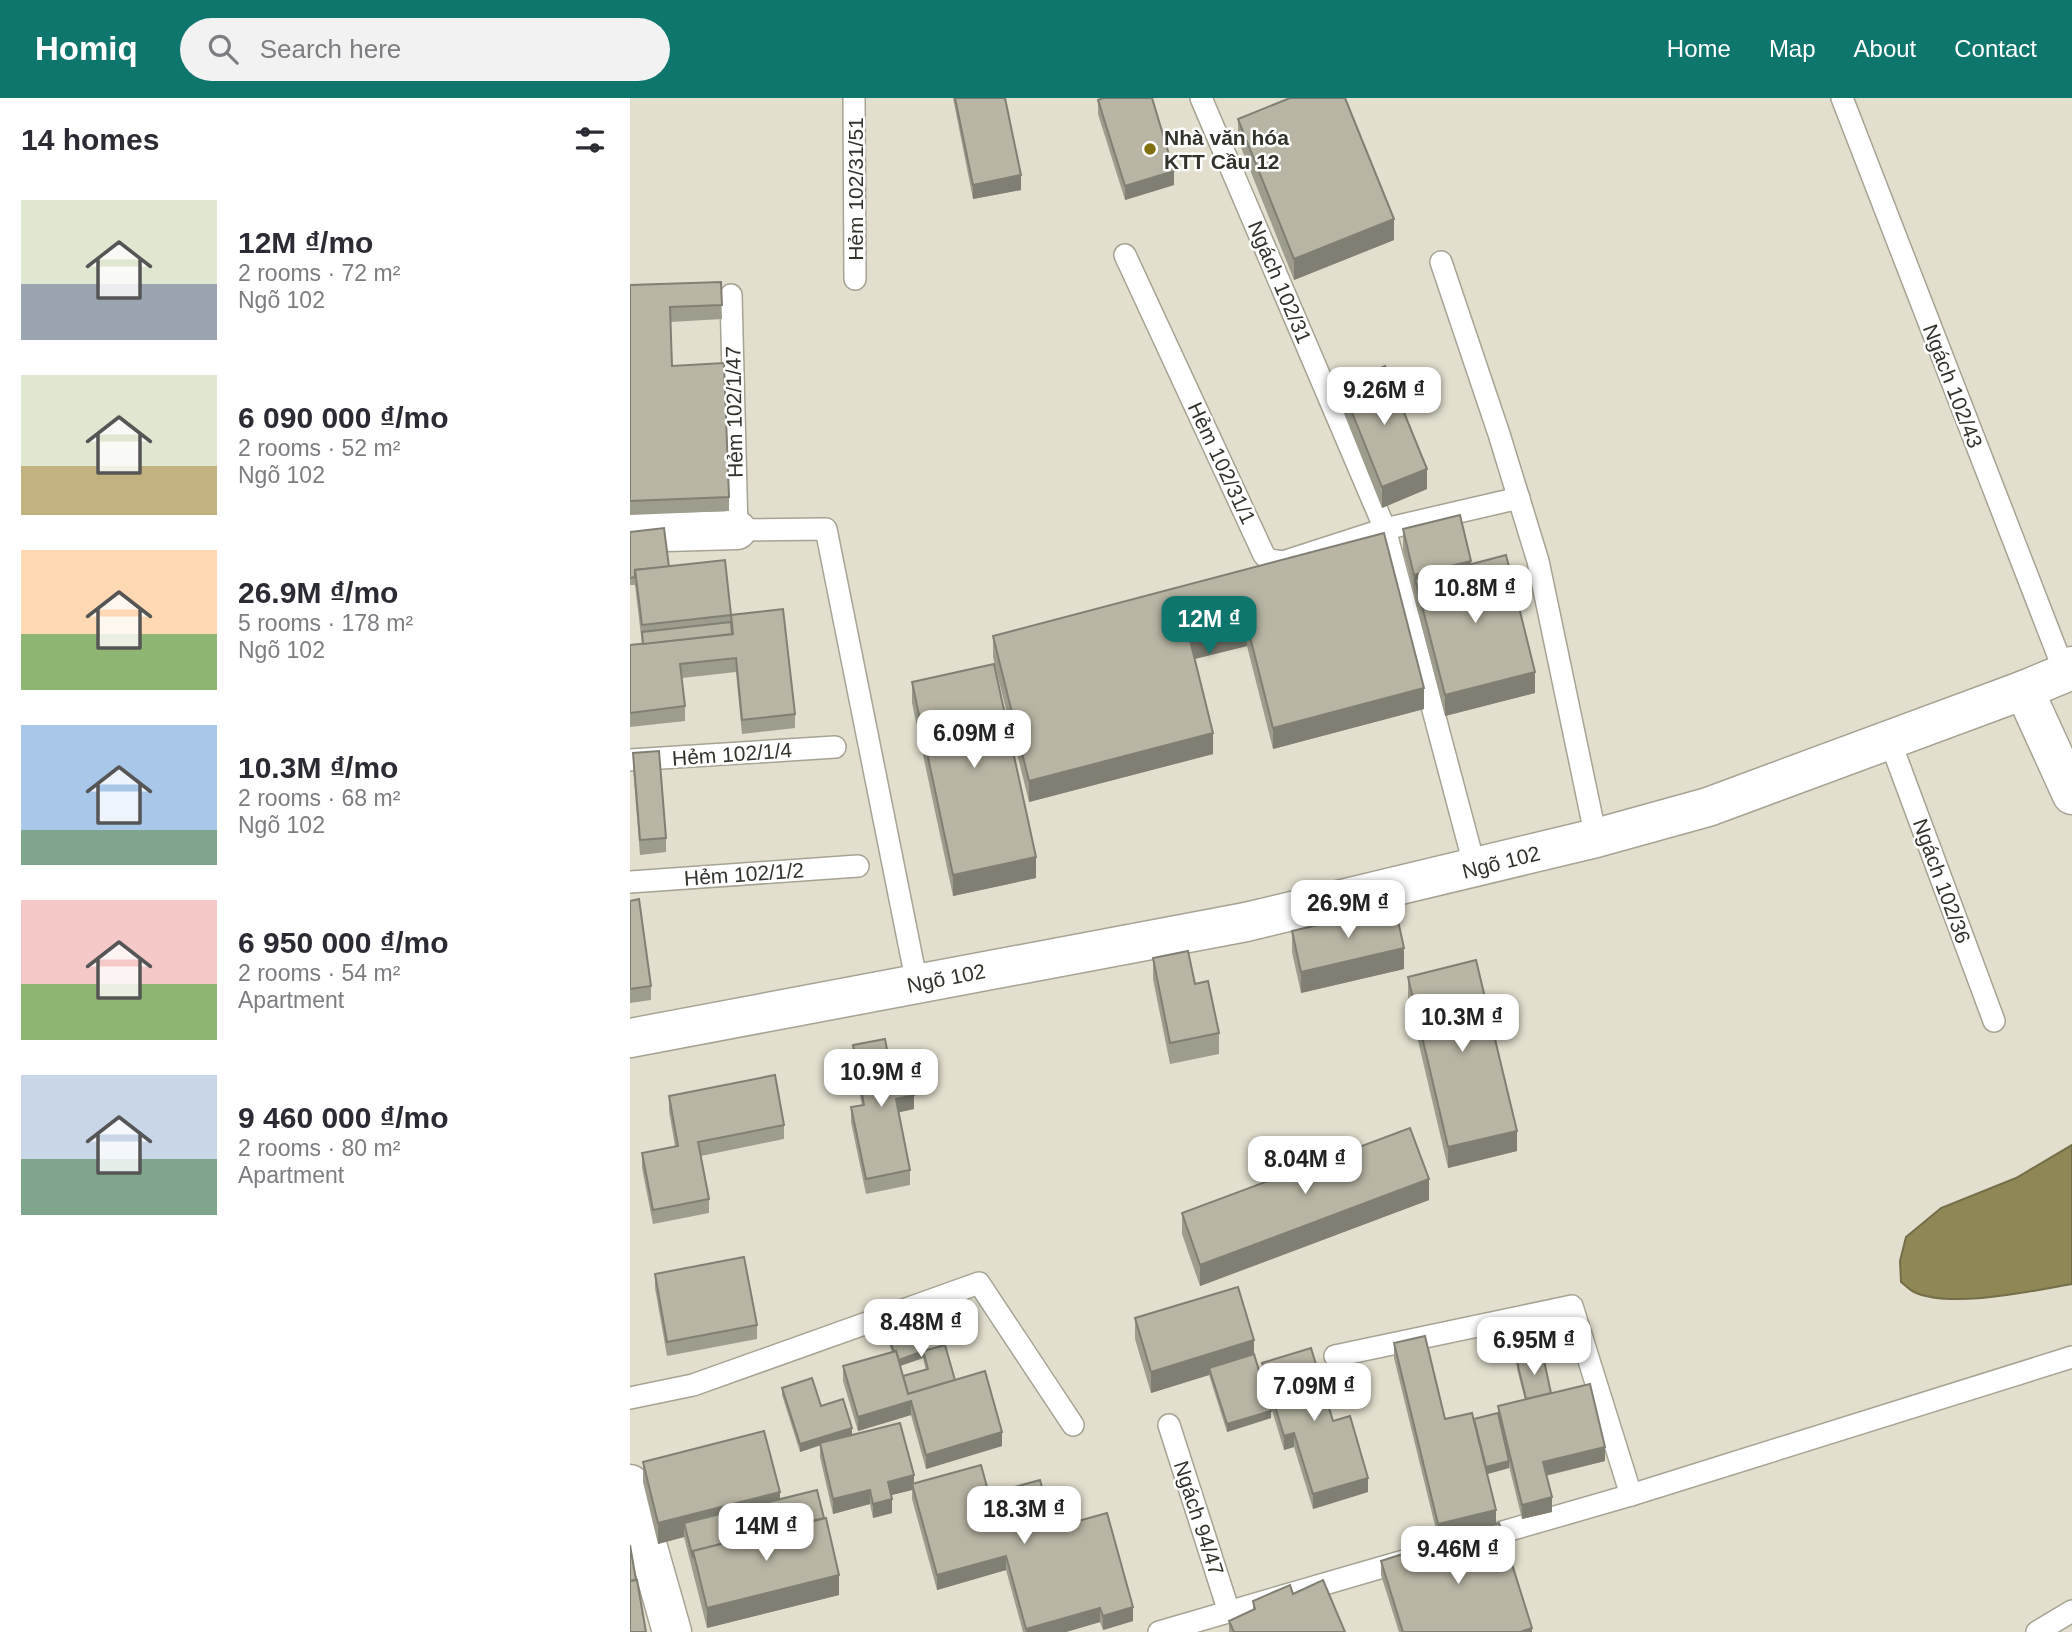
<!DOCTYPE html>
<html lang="en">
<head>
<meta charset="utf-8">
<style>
	body { margin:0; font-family:Arial,sans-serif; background:#f2f2f3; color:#2b2b33; height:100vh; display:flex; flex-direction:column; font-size:26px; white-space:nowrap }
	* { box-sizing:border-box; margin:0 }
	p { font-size:23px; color:#7c7c81 }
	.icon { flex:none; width:38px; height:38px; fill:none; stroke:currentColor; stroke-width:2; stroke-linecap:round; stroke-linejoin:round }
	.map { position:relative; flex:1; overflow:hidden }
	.drawer { display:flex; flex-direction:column; background:#fff; width:630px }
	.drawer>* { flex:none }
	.price { position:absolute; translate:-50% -60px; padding:0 16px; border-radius:14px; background:#fff; color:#222; font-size:23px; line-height:46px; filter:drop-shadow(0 2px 4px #0008) }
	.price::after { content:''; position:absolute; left:50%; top:42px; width:21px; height:16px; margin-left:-10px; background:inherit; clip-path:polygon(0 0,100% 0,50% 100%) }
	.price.current { background:#0f766e; color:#fff }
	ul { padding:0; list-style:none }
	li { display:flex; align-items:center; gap:21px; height:175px; padding:0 21px }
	li span { display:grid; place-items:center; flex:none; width:196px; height:140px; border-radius:0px; color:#555 }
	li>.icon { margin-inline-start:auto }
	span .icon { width:84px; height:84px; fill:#fffc; stroke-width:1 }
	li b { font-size:30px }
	h2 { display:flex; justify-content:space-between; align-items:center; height:84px; padding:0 21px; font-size:30px }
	header { display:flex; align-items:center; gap:42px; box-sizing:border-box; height:98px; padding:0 35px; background:#0f766e; color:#fff }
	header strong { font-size:33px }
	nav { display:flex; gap:38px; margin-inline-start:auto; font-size:24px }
	.search { width:490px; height:63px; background:#f2f2f3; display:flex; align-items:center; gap:18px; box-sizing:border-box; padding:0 24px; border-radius:38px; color:#7c7c81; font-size:26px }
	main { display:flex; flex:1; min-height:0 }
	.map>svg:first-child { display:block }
	.water { fill:#908756; stroke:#746e49; stroke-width:2 }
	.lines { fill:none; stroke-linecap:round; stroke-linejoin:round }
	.service-casing { stroke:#a6a393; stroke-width:24 }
	.minor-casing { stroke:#a6a393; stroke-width:41 }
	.service { stroke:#fff; stroke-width:21 }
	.minor { stroke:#fff; stroke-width:38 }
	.wall { fill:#9e9c8d; fill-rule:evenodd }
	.shaded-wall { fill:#817f73 }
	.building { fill:#b8b5a4; stroke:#817f73; stroke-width:2 }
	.poi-dot { fill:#80700f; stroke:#fff; stroke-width:2.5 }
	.labels { text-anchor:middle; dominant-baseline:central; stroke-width:5; stroke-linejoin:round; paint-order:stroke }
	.poi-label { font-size:21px; font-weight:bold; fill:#33322b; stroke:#fff; text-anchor:start }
	.street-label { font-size:21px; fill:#33322b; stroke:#fff }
</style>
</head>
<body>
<header>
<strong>Homiq</strong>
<div class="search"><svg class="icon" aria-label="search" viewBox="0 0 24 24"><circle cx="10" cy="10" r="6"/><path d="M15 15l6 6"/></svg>Search here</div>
<nav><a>Home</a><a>Map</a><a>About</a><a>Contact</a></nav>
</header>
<main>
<section class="drawer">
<h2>14 homes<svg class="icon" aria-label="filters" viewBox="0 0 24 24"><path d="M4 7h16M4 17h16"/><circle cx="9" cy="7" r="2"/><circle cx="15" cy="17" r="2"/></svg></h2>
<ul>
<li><span style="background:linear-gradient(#dfe7d0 60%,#9aa5b1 0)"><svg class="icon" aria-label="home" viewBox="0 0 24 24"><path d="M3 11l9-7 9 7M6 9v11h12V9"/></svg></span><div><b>12M ₫/mo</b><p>2 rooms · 72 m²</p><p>Ngõ 102</p></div></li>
<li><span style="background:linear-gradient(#dfe7d0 65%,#c2b280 0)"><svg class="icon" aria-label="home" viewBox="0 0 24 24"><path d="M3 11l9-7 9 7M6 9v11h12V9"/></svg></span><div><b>6 090 000 ₫/mo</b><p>2 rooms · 52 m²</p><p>Ngõ 102</p></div></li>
<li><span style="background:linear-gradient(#ffd9b3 60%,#8fb573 0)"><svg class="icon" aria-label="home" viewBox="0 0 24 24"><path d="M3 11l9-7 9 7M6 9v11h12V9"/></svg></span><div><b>26.9M ₫/mo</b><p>5 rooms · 178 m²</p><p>Ngõ 102</p></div></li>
<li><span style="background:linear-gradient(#a9c7e8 75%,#7fa58c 0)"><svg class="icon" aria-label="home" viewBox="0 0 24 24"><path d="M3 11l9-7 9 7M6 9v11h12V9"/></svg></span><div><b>10.3M ₫/mo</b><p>2 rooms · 68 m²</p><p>Ngõ 102</p></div></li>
<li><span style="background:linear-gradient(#f6c9c9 60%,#8fb573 0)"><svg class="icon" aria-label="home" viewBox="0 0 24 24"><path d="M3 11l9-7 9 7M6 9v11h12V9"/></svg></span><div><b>6 950 000 ₫/mo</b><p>2 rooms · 54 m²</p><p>Apartment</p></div></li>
<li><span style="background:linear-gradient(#c9d6e8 60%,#7fa58c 0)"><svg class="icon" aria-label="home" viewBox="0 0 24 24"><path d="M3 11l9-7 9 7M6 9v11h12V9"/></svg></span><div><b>9 460 000 ₫/mo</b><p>2 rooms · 80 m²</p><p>Apartment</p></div></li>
</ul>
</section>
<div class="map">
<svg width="1442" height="1534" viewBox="0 0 1442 1534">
	<rect width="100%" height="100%" fill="#e2dfce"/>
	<path class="water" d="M 1442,1047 L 1442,1186 C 1402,1193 1321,1211 1284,1194 C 1280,1192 1275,1187 1271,1184 L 1270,1163 L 1276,1139 L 1311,1110 L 1386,1080 Z"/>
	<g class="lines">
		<g class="service-casing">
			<g id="service">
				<path d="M 224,0 L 225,181"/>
				<path d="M 571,0 L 755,431 L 845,770"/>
				<path d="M 1212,0 L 1435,575"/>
				<path d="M 495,157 L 634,457 L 639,462 L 653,464 L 755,431 L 889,400"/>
				<path d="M 811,164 L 869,336 L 908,463 L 966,740"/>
				<path d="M 101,197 L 107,432 L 196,431 L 287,886"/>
				<path d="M 1260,643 L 1364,923"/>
				<path d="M 0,662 L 205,649"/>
				<path d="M 0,784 L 228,768"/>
				<path d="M 705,1258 L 942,1208 L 1001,1397"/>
				<path d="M 0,1300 L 63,1287 L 349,1185 L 443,1327"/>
				<path d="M 539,1327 L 599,1514"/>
				<path d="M 845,1442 L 1001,1397 L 1442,1259"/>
				<path d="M 529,1534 L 777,1462"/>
				<path d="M 1407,1534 L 1442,1513"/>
			</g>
		</g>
		<g class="minor-casing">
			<g id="minor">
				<path d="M 0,435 L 107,432"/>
				<path d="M 1394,592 L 1442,697"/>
				<path d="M 0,940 L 616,824 L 966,740 L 1078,709 L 1394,592 L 1435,575 L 1442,568"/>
				<path d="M 0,1386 L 42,1534"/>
			</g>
		</g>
		<use href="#service" class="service"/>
		<use href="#minor" class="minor"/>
	</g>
	<g class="wall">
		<path d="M 323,0 L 375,0 L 391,92 L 343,101 Z"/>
		<path d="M 468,2 L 544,87 L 495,102 L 468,16 Z"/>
		<path d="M 608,21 L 764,142 L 664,182 L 608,42 Z"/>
		<path d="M 91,184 L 92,221 L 40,224 L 42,268 L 99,399 L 99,413 L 0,417 L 0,187 Z"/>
		<path d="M 711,287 L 797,391 L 752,410 L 711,308 Z"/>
		<path d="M 773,431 L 841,466 L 905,595 L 815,618 L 785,502 L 785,498 L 773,452 Z"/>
		<path d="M 0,434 L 39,469 L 101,517 L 101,524 L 101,517 L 165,616 L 165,630 L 112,636 L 106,574 L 52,580 L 55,608 L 55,623 L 0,629 L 0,547 L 12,546 L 5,487 L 0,487 Z"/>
		<path d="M 754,435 L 794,611 L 643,651 L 617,548 L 565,561 L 583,656 L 399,704 L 363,559 L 363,538 Z"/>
		<path d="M 282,584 L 406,780 L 323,798 L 282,605 Z"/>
		<path d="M 3,655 L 36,740 L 36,754 L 10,757 L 3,669 Z"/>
		<path d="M 0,803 L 21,888 L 21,902 L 0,905 Z"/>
		<path d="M 662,833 L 774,871 L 671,895 L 662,854 Z"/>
		<path d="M 523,860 L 565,886 L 589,935 L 589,956 L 540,966 L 523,881 Z"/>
		<path d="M 778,879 L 887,1053 L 818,1070 L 778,900 Z"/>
		<path d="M 223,947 L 259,962 L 284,1011 L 269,1014 L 280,1072 L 280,1087 L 236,1096 L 221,1024 L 221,1009 L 232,1007 L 223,962 Z"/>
		<path d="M 39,998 L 154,1027 L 154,1041 L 71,1058 L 79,1101 L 79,1115 L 23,1126 L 12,1070 L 12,1055 L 45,1048 L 39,1013 Z"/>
		<path d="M 799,1102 L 570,1188 L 552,1136 L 552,1115 Z"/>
		<path d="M 25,1176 L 127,1227 L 127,1241 L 37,1258 L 25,1190 Z"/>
		<path d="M 505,1220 L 624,1256 L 641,1320 L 597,1334 L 579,1277 L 521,1295 L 505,1241 Z"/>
		<path d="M 256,1231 L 293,1253 L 325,1282 L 372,1348 L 296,1371 L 281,1317 L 228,1333 L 213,1283 L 213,1268 L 262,1254 L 256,1238 ZM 293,1260 L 296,1272 L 273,1278 L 270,1268 Z"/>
		<path d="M 764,1245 L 815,1321 L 844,1321 L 868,1315 L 868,1308 L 895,1302 L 887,1271 L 887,1264 L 921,1295 L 975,1363 L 916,1378 L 922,1414 L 892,1421 L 879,1368 L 879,1370 L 857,1376 L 866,1426 L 902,1534 L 769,1534 L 751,1477 L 751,1463 L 861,1427 L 808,1440 L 764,1260 Z"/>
		<path d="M 632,1265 L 703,1323 L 738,1394 L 683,1411 L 664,1349 L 654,1352 L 632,1279 Z"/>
		<path d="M 152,1290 L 191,1308 L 222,1337 L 284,1386 L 359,1396 L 423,1430 L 503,1523 L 473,1532 L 470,1524 L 436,1534 L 393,1534 L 376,1472 L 307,1492 L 282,1401 L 282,1392 L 261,1397 L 262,1415 L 243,1420 L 240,1406 L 203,1416 L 190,1359 L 190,1347 L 170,1354 L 152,1297 Z"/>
		<path d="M 13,1364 L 150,1401 L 209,1497 L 77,1530 L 54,1439 L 28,1446 L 13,1384 Z"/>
		<path d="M 623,1503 L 715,1534 L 599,1534 L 599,1523 L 623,1513 Z"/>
	</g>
	<g class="shaded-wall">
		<path d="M 544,73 L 544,87 L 495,102 L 495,88 Z"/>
		<path d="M 391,77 L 391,92 L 343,101 L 343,87 Z"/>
		<path d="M 764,121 L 764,142 L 664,182 L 664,161 Z"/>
		<path d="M 797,371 L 797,391 L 752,410 L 752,389 Z"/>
		<path d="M 841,463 L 841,484 L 785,481 L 784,498 L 784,477 Z"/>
		<path d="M 617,527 L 617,548 L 560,562 L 560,542 Z"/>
		<path d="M 905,574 L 905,595 L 815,618 L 815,597 Z"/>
		<path d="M 794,590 L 794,611 L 643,651 L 643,630 Z"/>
		<path d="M 583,635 L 583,656 L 399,704 L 399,683 Z"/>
		<path d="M 406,759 L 406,780 L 323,798 L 323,777 Z"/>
		<path d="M 774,850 L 774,871 L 671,895 L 671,874 Z"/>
		<path d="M 284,997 L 284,1011 L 266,1015 L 266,1001 Z"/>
		<path d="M 887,1033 L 887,1053 L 818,1070 L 818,1049 Z"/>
		<path d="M 799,1081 L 799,1102 L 570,1188 L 570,1167 Z"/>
		<path d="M 624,1242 L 624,1263 L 579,1270 L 579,1277 L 521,1295 L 521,1274 Z"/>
		<path d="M 293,1253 L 293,1260 L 267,1269 L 267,1262 Z"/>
		<path d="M 281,1303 L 281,1317 L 228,1333 L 228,1319 Z"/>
		<path d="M 641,1313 L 641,1320 L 597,1334 L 597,1326 Z"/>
		<path d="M 222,1330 L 222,1337 L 170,1354 L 170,1346 Z"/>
		<path d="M 372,1334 L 372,1348 L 296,1371 L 296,1357 Z"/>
		<path d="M 664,1335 L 664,1349 L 654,1352 L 654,1338 Z"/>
		<path d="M 975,1349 L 975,1363 L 913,1378 L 913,1364 Z"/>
		<path d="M 879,1363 L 879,1370 L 854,1377 L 854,1369 Z"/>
		<path d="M 284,1377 L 284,1391 L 282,1386 L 282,1392 L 258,1398 L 258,1384 Z"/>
		<path d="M 738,1380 L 738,1394 L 683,1411 L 683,1396 Z"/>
		<path d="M 240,1392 L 240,1406 L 203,1416 L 203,1401 Z"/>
		<path d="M 150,1394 L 150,1415 L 54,1425 L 54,1439 L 28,1446 L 28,1425 Z"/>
		<path d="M 922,1399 L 922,1414 L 892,1421 L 892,1407 Z"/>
		<path d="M 262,1401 L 262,1415 L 243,1420 L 243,1406 Z"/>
		<path d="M 866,1412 L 866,1426 L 808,1440 L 808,1426 Z"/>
		<path d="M 376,1458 L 376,1472 L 307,1492 L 307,1477 Z"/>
		<path d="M 209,1477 L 209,1497 L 77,1530 L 77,1510 Z"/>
		<path d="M 503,1509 L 503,1523 L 473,1532 L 473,1518 Z"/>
		<path d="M 470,1510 L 470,1524 L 436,1534 L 396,1534 L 396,1531 Z"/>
		<path d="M 902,1530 L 902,1534 L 890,1534 Z"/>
	</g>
	<g class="building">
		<path d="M 325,0 L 375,0 L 391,77 L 343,87 Z"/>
		<path d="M 473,0 L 522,0 L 544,73 L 495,88 L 468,2 Z"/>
		<path d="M 660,0 L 715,0 L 764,121 L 664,161 L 608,21 Z"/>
		<path d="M 91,184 L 92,207 L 40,209 L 42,268 L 94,265 L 99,399 L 0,403 L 0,187 Z"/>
		<path d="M 755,268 L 797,371 L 752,389 L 711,287 Z"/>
		<path d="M 830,417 L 841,463 L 784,477 L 773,431 Z"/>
		<path d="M 34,430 L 39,469 L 5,472 L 5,479 L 0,480 L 0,434 Z"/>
		<path d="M 754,435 L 794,590 L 643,630 L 617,527 L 560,542 L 583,635 L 399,683 L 363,538 Z"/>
		<path d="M 876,457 L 905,574 L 815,597 L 785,481 Z"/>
		<path d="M 95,462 L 101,517 L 12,527 L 5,472 Z"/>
		<path d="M 153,511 L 165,616 L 112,622 L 106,560 L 50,566 L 55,608 L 0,615 L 0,547 L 103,536 L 101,517 Z"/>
		<path d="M 101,524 L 102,536 L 13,546 L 12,534 Z"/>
		<path d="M 364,566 L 406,759 L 323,777 L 282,584 Z"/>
		<path d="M 29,653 L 36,740 L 10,742 L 3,655 Z"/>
		<path d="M 9,801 L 21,888 L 0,891 L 0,803 Z"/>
		<path d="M 765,809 L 774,850 L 671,874 L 662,833 Z"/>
		<path d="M 558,853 L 565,886 L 578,883 L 589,935 L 540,945 L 523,860 Z"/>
		<path d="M 846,862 L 887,1033 L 818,1049 L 778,879 Z"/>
		<path d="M 255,941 L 259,962 L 276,958 L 284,997 L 266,1001 L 280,1072 L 236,1081 L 221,1009 L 234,1007 L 223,947 Z"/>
		<path d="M 145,977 L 154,1027 L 68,1044 L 79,1101 L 23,1112 L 12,1055 L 48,1048 L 39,998 Z"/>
		<path d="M 780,1030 L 799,1081 L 570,1167 L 552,1115 Z"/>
		<path d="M 114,1159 L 127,1227 L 37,1244 L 25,1176 Z"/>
		<path d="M 608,1189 L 624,1242 L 521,1274 L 505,1220 Z"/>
		<path d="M 282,1222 L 293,1253 L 315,1247 L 325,1282 L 278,1296 L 273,1278 L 298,1271 L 293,1253 L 269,1262 L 266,1253 L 264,1254 L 256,1231 Z"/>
		<path d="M 795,1238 L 815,1321 L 842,1315 L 866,1412 L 808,1426 L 764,1245 Z"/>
		<path d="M 681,1250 L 703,1323 L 720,1318 L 738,1380 L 683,1396 L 664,1335 L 654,1338 L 632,1265 Z"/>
		<path d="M 266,1253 L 278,1296 L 355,1273 L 372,1334 L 296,1357 L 281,1303 L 228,1319 L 213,1268 Z"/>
		<path d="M 624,1256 L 641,1313 L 597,1326 L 579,1270 Z"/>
		<path d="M 913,1258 L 921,1295 L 896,1301 L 887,1264 Z"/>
		<path d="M 182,1280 L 191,1308 L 213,1301 L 222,1330 L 170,1346 L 152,1290 Z"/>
		<path d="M 960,1286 L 975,1349 L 913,1364 L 922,1399 L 892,1407 L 868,1308 Z"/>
		<path d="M 868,1315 L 879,1363 L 856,1369 L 844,1321 Z"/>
		<path d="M 270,1325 L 284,1377 L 258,1384 L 262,1401 L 243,1406 L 240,1392 L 203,1401 L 190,1345 Z"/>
		<path d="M 134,1333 L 150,1394 L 28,1425 L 13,1364 Z"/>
		<path d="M 351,1367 L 359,1396 L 410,1382 L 423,1430 L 477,1415 L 503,1509 L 473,1518 L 470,1510 L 396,1531 L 376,1458 L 307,1477 L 282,1386 Z"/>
		<path d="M 187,1392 L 194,1420 L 63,1453 L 63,1460 L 54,1425 Z"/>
		<path d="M 196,1420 L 209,1477 L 77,1510 L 63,1453 Z"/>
		<path d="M 869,1425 L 902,1530 L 890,1534 L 773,1534 L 751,1463 Z"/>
		<path d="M 0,1447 L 6,1482 L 0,1483 Z"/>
		<path d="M 7,1482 L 16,1534 L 0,1534 L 0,1483 Z"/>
		<path d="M 693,1482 L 715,1534 L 604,1534 L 599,1523 L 625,1511 L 623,1503 L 660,1487 L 663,1496 Z"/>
	</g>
	<circle class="poi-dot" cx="520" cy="51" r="7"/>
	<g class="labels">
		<g class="poi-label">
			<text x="534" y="39">Nhà văn hóa<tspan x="534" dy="24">KTT Cầu 12</tspan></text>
		</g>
		<g class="street-label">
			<text transform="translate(225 91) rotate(-90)">Hẻm 102/31/51</text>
			<text transform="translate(650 184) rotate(67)">Ngách 102/31</text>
			<text transform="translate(1323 288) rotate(69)">Ngách 102/43</text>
			<text transform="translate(104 314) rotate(-91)">Hẻm 102/1/47</text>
			<text transform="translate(592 365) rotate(65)">Hẻm 102/31/1</text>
			<text transform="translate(102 656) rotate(-4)">Hẻm 102/1/4</text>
			<text transform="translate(871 764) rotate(-14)">Ngõ 102</text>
			<text transform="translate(114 776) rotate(-4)">Hẻm 102/1/2</text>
			<text transform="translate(1312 783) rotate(70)">Ngách 102/36</text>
			<text transform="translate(316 880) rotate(-11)">Ngõ 102</text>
			<text transform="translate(569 1420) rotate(72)">Ngách 94/47</text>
		</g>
	</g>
</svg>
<b class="price" style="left:754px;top:329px">9.26M ₫</b>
<b class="price" style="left:845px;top:527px">10.8M ₫</b>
<b class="price current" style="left:579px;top:558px">12M ₫</b>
<b class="price" style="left:344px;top:672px">6.09M ₫</b>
<b class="price" style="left:718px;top:842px">26.9M ₫</b>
<b class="price" style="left:832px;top:956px">10.3M ₫</b>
<b class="price" style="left:251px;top:1011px">10.9M ₫</b>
<b class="price" style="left:675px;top:1098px">8.04M ₫</b>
<b class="price" style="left:291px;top:1261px">8.48M ₫</b>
<b class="price" style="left:904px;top:1279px">6.95M ₫</b>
<b class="price" style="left:684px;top:1325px">7.09M ₫</b>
<b class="price" style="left:394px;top:1448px">18.3M ₫</b>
<b class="price" style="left:136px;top:1465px">14M ₫</b>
<b class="price" style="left:828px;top:1488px">9.46M ₫</b>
</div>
</main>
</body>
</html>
